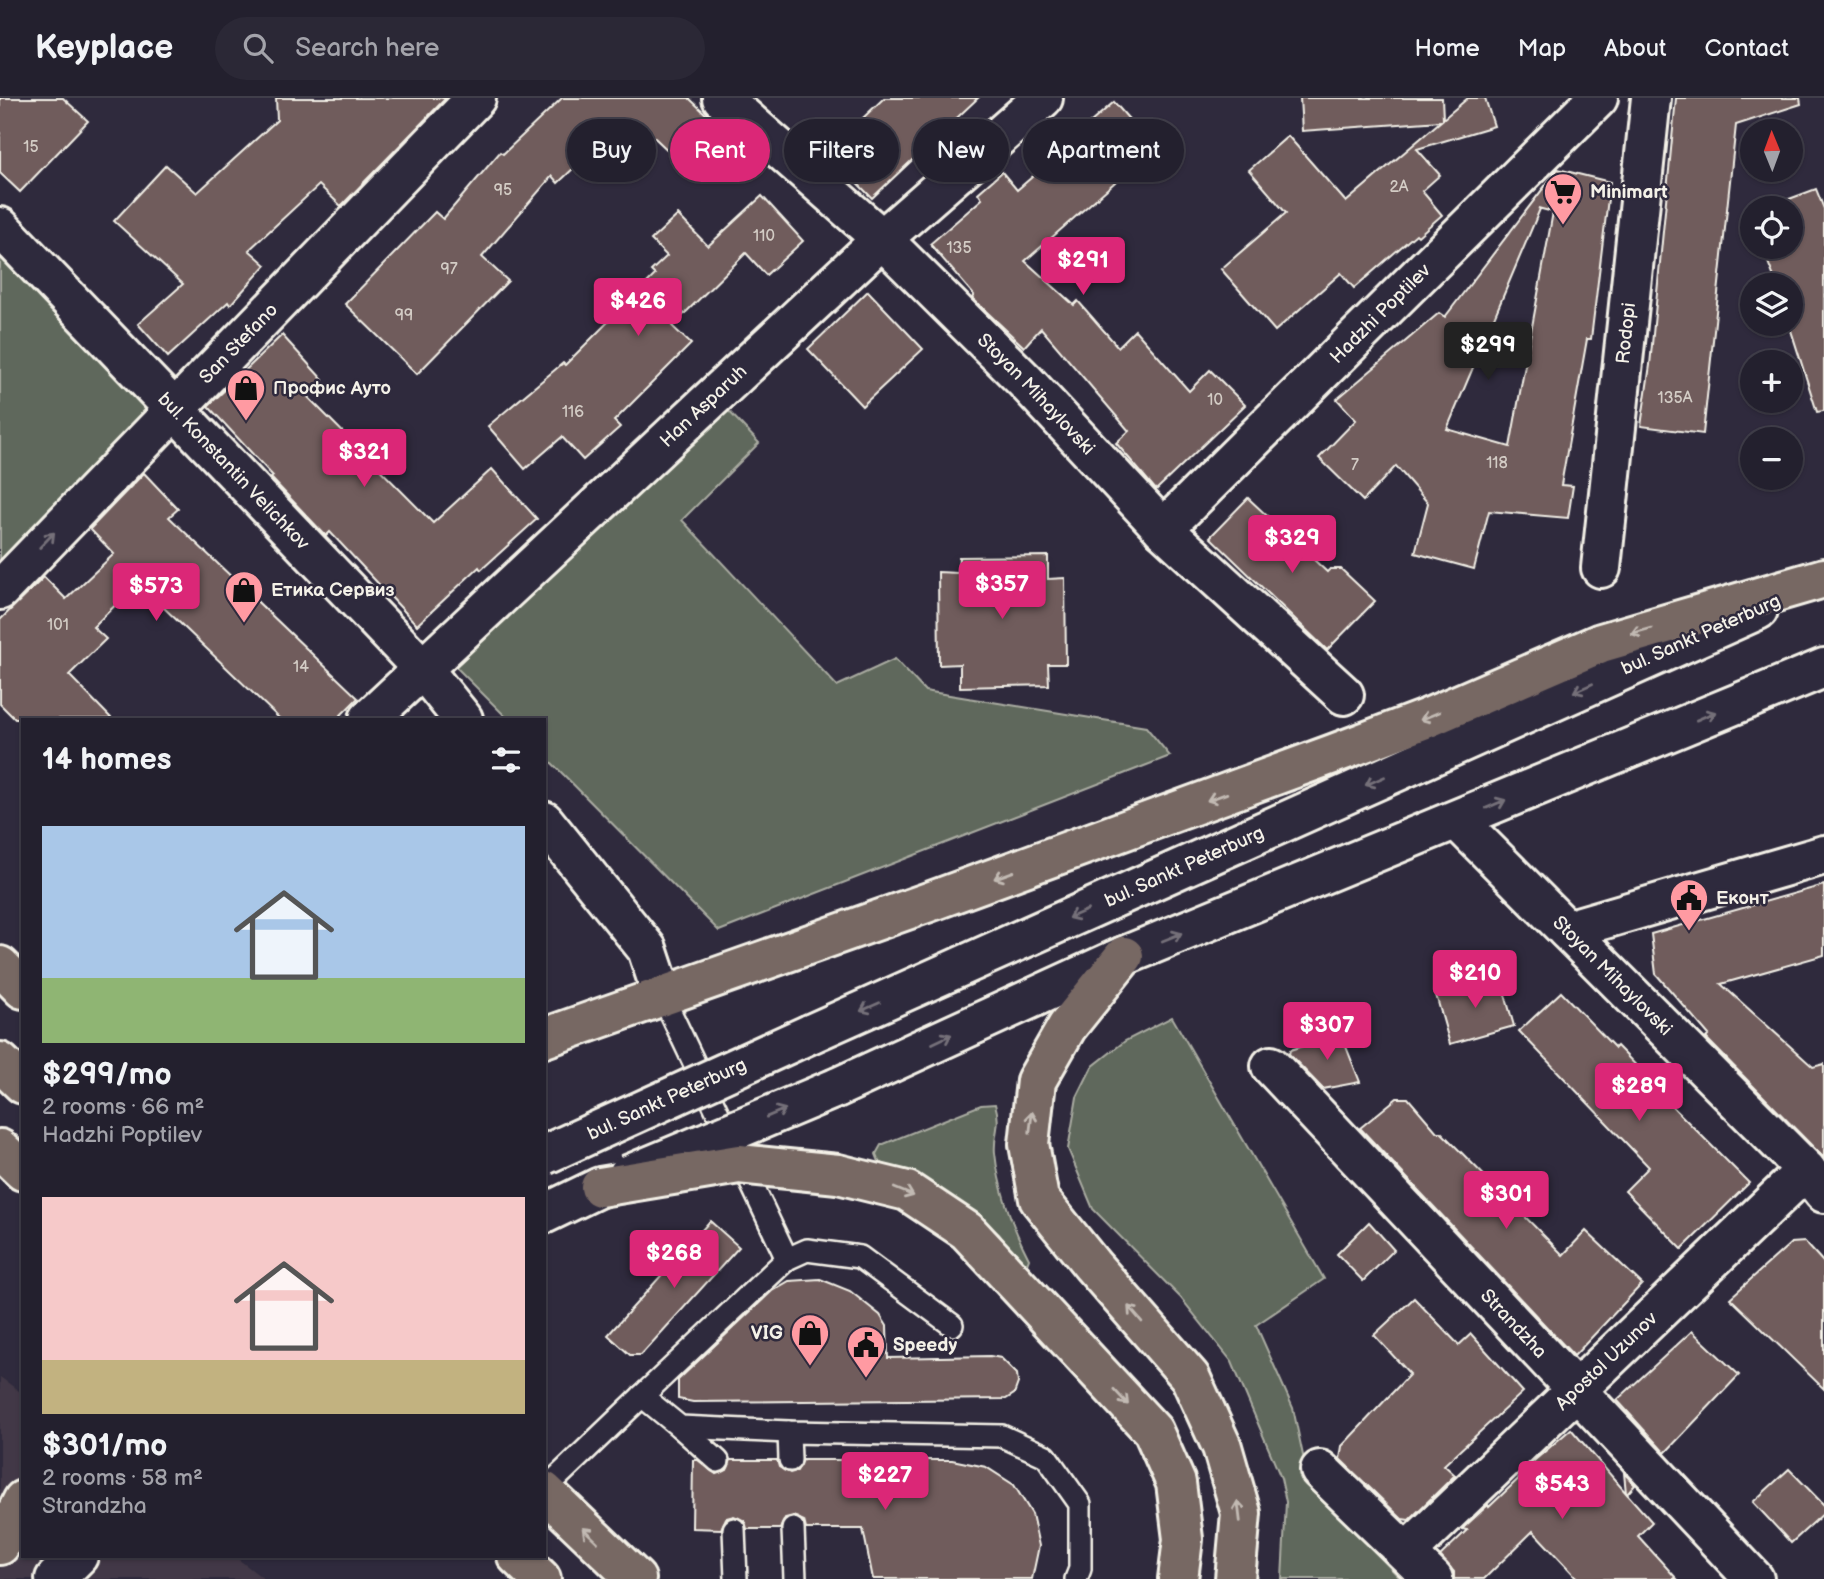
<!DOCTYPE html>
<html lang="en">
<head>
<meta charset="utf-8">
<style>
	body { margin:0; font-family:"Balsamiq Sans",sans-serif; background:#2b2836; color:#f1f3f6; height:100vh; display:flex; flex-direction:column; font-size:26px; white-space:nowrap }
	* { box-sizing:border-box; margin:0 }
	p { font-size:23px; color:#a3a3aa }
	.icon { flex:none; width:38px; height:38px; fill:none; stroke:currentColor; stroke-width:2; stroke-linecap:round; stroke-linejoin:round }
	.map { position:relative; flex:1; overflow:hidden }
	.sheet { position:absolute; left:21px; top:620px; width:525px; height:840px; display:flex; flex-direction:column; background:#23202e; border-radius:0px; box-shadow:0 2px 5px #0004,0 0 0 2px #403e4a }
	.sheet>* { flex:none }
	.guide { position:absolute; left:567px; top:21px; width:665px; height:63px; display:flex; gap:14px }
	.needle { width:46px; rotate:359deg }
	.fabs { position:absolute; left:1740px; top:21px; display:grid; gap:14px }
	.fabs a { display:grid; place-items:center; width:63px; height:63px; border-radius:50%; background:#23202e; box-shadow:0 2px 5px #0004,0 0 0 2px #403e4a; font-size:35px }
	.price { position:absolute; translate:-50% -60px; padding:0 16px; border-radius:7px; background:#db2777; color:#fff; font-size:23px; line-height:46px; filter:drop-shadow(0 2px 4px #0008) }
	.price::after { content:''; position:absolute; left:50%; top:42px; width:21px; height:16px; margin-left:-10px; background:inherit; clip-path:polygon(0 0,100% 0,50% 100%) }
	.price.active { background:#222; color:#fff }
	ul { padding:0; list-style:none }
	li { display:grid; align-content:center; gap:14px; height:371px; padding:0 21px }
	li span { display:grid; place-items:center; height:217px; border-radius:0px; color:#555 }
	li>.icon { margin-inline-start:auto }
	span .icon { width:126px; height:126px; fill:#fffc; stroke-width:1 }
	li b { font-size:30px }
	h2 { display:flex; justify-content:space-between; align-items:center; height:84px; padding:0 21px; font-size:30px }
	.pill { padding:0 24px; border-radius:32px; background:#23202e; box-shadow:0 2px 5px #0004,0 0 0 2px #403e4a; font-size:24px; line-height:63px }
	.pill.active { background:#db2777; color:#fff }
	header { display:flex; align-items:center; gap:42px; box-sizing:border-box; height:98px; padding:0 35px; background:#23202e; border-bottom:2px solid #403e4a }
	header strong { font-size:33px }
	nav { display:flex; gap:38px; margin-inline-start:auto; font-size:24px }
	.search { width:490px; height:63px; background:#2b2836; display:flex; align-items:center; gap:18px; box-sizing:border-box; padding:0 24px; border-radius:38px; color:#a3a3aa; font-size:26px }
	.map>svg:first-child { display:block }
	.built { fill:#423946 }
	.green { fill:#5f685b; stroke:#aaaca2; stroke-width:2 }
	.building { fill:#6f5b5c; stroke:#f4f1e8; stroke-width:2; fill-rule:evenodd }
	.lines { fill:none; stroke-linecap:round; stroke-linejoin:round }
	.service-casing { stroke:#f4f1e8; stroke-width:26 }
	.minor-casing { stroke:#f4f1e8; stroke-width:44 }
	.secondary-casing { stroke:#f4f1e8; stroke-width:44 }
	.primary-casing { stroke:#f4f1e8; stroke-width:44 }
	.service { stroke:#2f2a3d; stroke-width:21 }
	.minor { stroke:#2f2a3d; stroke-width:38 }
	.secondary { stroke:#2f2a3d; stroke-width:38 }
	.primary { stroke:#776864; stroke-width:38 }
	.secondary-bridge-casing { stroke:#f4f1e8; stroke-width:44; stroke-linecap:butt }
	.primary-bridge-casing { stroke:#f4f1e8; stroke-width:44; stroke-linecap:butt }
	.secondary-bridge { stroke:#2f2a3d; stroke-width:38 }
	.primary-bridge { stroke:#776864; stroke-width:38 }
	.oneway { stroke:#747079 }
	.oneway2 { stroke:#c2bab3 }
	.labels { text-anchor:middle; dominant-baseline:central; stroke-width:5; stroke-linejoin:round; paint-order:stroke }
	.number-label { font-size:16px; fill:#d3ccc5 }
	.poi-label { font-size:19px; font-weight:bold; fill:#f4f1e8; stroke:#2f2a3d; text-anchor:start }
	.street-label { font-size:19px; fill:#f4f1e8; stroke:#2f2a3d }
</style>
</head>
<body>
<header>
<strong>Keyplace</strong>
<div class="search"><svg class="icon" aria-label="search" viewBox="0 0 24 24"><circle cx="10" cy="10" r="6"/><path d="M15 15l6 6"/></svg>Search here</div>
<nav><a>Home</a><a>Map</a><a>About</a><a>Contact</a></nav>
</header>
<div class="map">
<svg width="1824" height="1481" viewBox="0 0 1824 1481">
	<rect width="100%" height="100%" fill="#2f2a3d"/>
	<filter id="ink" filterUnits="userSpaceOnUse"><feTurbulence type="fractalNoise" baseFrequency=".0143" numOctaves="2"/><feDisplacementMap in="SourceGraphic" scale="14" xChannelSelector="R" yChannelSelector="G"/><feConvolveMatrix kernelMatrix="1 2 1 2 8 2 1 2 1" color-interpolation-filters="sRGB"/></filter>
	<g filter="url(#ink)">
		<path class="built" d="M 0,1279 L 23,1296 L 23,1458 L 234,1458 L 264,1481 L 0,1481 Z"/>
		<g class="green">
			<path d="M 0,156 L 160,314 L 0,474 Z"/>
			<path d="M 724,308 L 759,345 L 682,422 L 837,588 L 895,561 L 925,593 L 1146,629 L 1170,658 L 719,833 L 544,657 L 544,621 L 508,621 L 450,563 Z"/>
			<path d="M 1172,919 L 1324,1181 L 1256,1227 L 1293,1310 L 1309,1386 L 1401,1481 L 1282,1481 L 1286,1404 L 1281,1380 L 1232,1264 L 1180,1199 L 1093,1111 L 1068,1051 L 1077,999 L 1092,969 L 1125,943 Z"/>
			<path d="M 995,1006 C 1002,1028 993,1036 995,1055 C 999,1092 1012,1128 1029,1161 L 1024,1174 L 999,1136 L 954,1100 L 910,1079 L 882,1071 L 876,1056 L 881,1047 L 981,1007 Z"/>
		</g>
		<g class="building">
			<path d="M 0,0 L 63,0 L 88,23 L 20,94 L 0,75 Z"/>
			<path d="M 276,0 L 446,0 L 341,108 L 319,87 L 249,152 L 266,167 L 230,207 L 228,204 L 168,259 L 138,226 L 183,186 L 114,123 L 166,67 L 197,95 L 277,22 Z"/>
			<path d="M 562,0 L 689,0 L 732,41 L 695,78 L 638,24 L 628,36 L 618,28 L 558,85 L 552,78 L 482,159 L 508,183 L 417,276 L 345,206 L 435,114 L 443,121 L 500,54 L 503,56 Z"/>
			<path d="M 884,0 L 978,0 L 872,100 L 827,54 Z"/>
			<path d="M 1300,0 L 1442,0 L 1443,21 L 1468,0 L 1485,0 L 1494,28 L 1417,51 L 1440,77 L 1422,93 L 1442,117 L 1418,138 L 1416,136 L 1354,190 L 1341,175 L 1275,233 L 1221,171 L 1286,115 L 1249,72 L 1288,38 L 1346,104 L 1441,23 L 1302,33 Z"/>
			<path d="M 1676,0 L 1800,0 L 1801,6 L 1736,27 L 1703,336 L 1641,328 L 1650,267 Z"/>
			<path d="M 1114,4 L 1154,50 L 1025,163 L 1074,207 L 1078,203 L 1118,249 L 1135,232 L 1189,293 L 1210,272 L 1245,307 L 1156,392 L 1116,345 L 1129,333 L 1041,230 L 1024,249 L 972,200 L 974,197 L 930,146 L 982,101 L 978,95 L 1002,74 L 1017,92 L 1077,40 L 1075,38 Z"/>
			<path d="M 1558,71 L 1610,84 L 1591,241 L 1587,241 L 1561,387 L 1573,388 L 1568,420 L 1489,413 L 1474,471 L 1415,455 L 1428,405 L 1396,368 L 1363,403 L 1319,360 L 1356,322 L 1337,301 L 1439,215 L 1445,219 ZM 1538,110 L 1553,114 L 1510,349 L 1447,331 L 1540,111 Z"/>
			<path d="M 1816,91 L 1824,111 L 1824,313 L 1817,314 L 1789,226 L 1790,187 L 1777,187 L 1762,149 L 1790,149 L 1790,110 L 1765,110 Z"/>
			<path d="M 762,98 L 803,143 L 766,177 L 746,155 L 672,228 L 691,246 L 614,323 L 620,329 L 583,362 L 562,339 L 525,371 L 488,328 L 563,265 L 565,267 L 655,177 L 651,173 L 667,158 L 651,142 L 678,117 L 708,148 Z"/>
			<path d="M 868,193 L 923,251 L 862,308 L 808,251 Z"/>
			<path d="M 282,237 L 323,282 L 306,297 L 433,425 L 492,371 L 537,421 L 481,472 L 479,469 L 417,527 L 330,434 L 326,438 L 271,380 L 273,378 L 208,308 Z"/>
			<path d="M 144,375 L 178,411 L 169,419 L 358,600 L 337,621 L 280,621 L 138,485 L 93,529 L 106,541 L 69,577 L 112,621 L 15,621 L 0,606 L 0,522 L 44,479 L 66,501 L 114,456 L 90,431 Z"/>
			<path d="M 1248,400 L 1327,474 L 1330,471 L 1341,471 L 1375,503 L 1327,552 L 1210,439 Z"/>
			<path d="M 1048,458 L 1048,481 L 1065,480 L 1066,566 L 1048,566 L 1049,587 L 960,589 L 960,566 L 939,567 L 938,474 L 958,475 L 959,459 Z"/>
			<path d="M 1824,787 L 1824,857 L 1721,886 L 1813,969 L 1824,966 L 1824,1060 L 1706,940 L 1709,937 L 1656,876 L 1651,836 Z"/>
			<path d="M 1500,879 L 1514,928 L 1450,946 L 1436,897 Z"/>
			<path d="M 1561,894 L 1615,950 L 1617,948 L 1664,996 L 1662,998 L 1749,1085 L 1682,1151 L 1625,1093 L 1649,1069 L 1519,933 Z"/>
			<path d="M 1341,936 L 1360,984 L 1323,991 L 1289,956 L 1290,952 Z"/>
			<path d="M 1397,1000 L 1408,1000 L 1437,1034 L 1441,1034 L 1563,1157 L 1586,1133 L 1642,1186 L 1574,1258 L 1360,1030 Z"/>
			<path d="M 710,1123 L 739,1149 L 641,1257 L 630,1257 L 608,1237 Z"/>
			<path d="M 1369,1124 L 1394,1152 L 1363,1183 L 1337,1156 Z"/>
			<path d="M 1805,1144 L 1824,1165 L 1824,1291 L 1730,1200 L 1791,1145 Z"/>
			<path d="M 820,1181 L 850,1193 L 880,1217 L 887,1228 L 888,1260 L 990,1258 L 1001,1260 L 1017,1276 L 1018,1285 L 1014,1296 L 1006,1301 L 693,1304 L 678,1301 L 678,1282 L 772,1193 L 789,1183 Z"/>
			<path d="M 1414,1200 L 1459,1247 L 1471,1236 L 1523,1294 L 1444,1367 L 1455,1377 L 1409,1422 L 1402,1421 L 1340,1361 L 1342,1348 L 1410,1276 L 1374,1237 Z"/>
			<path d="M 1692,1233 L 1739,1277 L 1665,1355 L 1617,1302 Z"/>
			<path d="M 1571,1331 L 1626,1395 L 1624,1375 L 1635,1387 L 1627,1396 L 1652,1424 L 1638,1438 L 1677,1481 L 1578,1481 L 1533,1433 L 1484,1481 L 1454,1481 L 1454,1474 L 1440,1458 L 1467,1432 L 1462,1431 L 1488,1407 L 1489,1409 L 1530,1370 L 1528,1368 Z"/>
			<path d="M 693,1362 L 698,1362 L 716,1376 L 727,1372 L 731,1362 L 777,1362 L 779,1369 L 790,1375 L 797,1373 L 803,1362 L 952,1362 L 986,1369 L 1014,1387 L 1032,1416 L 1039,1448 L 1032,1481 L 873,1481 L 863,1431 L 806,1431 L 804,1423 L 793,1418 L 785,1420 L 780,1431 L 747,1431 L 745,1423 L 734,1418 L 726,1420 L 721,1431 L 692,1430 Z"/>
			<path d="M 1789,1371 L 1824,1407 L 1824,1415 L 1791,1445 L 1753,1404 Z"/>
		</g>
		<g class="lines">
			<g class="service-casing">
				<g id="service">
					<path d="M 663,899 L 787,1161"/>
					<path d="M 642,1298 L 787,1161 L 807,1152 L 860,1159 L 952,1227"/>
					<path d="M 680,1329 L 718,1363"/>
					<path d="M 789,1334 L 790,1362"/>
					<path d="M 544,1392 L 642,1298 L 680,1329 L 789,1334 L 1002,1338 L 1046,1358 L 1080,1406 L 1080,1471 L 1076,1481"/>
					<path d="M 734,1431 L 736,1481"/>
					<path d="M 793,1431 L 795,1481"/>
				</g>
			</g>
			<g class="minor-casing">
				<g id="minor">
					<path id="s1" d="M 722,0 L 882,141 L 1025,283 L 1163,431 L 1344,597"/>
					<path id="s2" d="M 0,129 L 422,570 L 463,621"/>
					<path id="s3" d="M 1163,431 L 1598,0"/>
					<path id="s4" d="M 1601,470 L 1651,0"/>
					<path id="s5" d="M 0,492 L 476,0"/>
					<path id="s6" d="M 369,621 L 882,141 L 1043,0"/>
					<path id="s7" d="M 1457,722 L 1806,1072 L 1824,1095"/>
					<path d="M 544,723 L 647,851 L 663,899"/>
					<path d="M 1567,832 L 1824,757"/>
					<path id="s8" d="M 1271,968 L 1754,1481"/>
					<path d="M 1320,1372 L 1433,1481"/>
					<path id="s9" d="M 1407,1454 L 1806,1072"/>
				</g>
			</g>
			<g class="secondary-casing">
				<g id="secondary">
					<path id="s10" d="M 810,936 L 1758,512"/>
					<path d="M 836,990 L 1124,858 L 1824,570"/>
					<path d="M 544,1116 L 600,1089"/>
					<path d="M 55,1481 L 78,1458"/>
				</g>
			</g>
			<g class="primary-casing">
				<g id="primary">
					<path d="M 1124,858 L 1067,929 L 1036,983 L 1029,1046 L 1039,1101 L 1092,1167 L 1190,1279 L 1222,1349 L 1241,1415 L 1235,1481"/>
					<path d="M 0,868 L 23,891"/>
					<path d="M 544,940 L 929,804 L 1333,656 L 1428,620 L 1601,545 L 1824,480"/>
					<path d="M 0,964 L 23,986"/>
					<path d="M 0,1051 L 23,1073"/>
					<path d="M 838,1076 L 907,1093 L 967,1133 L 1153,1333 L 1176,1385 L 1183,1441 L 1178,1481"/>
					<path d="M 544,1393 L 636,1481"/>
					<path d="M 0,1447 L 23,1402"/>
					<path d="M 517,1458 L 541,1481"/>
				</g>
			</g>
			<use href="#service" class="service"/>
			<use href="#minor" class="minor"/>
			<use href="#secondary" class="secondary"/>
			<use href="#primary" class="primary"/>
			<g class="secondary-bridge-casing">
				<g id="secondary-bridge">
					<path id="s11" d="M 544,1057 L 810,936"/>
					<path d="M 628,1077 L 836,990"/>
				</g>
			</g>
			<g class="primary-bridge-casing">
				<path id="primary-bridge" d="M 600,1089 L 739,1066 L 838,1076"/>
			</g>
			<use href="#secondary-bridge" class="secondary-bridge"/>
			<use href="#primary-bridge" class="primary-bridge"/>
		</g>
		<defs><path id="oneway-shaft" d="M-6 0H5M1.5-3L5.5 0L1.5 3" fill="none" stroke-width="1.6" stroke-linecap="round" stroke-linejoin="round" transform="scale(1.75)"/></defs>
		<g class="oneway">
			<use href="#oneway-shaft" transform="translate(47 442) rotate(-46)"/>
			<use href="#oneway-shaft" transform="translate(1583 590) rotate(156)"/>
			<use href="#oneway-shaft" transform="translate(1706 618) rotate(-23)"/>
			<use href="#oneway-shaft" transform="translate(1375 683) rotate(156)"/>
			<use href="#oneway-shaft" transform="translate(1496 706) rotate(-23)"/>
			<use href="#oneway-shaft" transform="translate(1078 816) rotate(156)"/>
			<use href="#oneway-shaft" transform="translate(1172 839) rotate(-22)"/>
			<use href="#oneway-shaft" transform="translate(870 909) rotate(156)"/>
			<use href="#oneway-shaft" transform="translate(942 941) rotate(-25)"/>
			<use href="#oneway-shaft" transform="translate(776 1015) rotate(-23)"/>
		</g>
		<g class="oneway2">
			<use href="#oneway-shaft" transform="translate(1641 533) rotate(164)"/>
			<use href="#oneway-shaft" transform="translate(1430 618) rotate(158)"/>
			<use href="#oneway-shaft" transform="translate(1217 699) rotate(160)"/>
			<use href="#oneway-shaft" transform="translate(1004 777) rotate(160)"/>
			<use href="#oneway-shaft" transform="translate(1031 1024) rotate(-83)"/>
			<use href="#oneway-shaft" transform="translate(904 1094) rotate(22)"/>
			<use href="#oneway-shaft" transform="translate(1135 1216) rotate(-131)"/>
			<use href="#oneway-shaft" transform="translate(1121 1299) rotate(47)"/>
			<use href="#oneway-shaft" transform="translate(1239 1413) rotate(-97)"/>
			<use href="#oneway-shaft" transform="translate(590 1437) rotate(-136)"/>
		</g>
	</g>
	<defs>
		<g id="supermarket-pin" transform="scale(2.0125)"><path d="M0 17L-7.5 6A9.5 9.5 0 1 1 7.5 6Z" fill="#ff9aa2" stroke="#2f2a3d"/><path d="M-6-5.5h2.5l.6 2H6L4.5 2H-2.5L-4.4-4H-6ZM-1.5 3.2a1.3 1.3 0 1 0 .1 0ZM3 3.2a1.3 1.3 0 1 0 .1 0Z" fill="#111"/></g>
		<g id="shop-pin" transform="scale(2.0125)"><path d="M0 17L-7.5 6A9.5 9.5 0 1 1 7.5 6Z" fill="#ff9aa2" stroke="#2f2a3d"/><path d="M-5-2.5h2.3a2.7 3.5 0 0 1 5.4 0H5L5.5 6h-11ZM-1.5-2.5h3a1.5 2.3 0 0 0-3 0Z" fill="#111"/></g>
		<g id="civic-pin" transform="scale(2.0125)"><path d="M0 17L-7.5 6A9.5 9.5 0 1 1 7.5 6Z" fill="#ff9aa2" stroke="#2f2a3d"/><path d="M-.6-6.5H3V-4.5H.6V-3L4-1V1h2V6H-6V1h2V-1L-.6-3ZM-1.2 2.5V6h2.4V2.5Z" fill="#111"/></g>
	</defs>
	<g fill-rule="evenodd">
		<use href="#supermarket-pin" x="1563" y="94"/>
		<use href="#shop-pin" x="246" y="290"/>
		<use href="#shop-pin" x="244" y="492"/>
		<use href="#civic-pin" x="1689" y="800"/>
		<use href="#shop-pin" x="810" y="1235"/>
		<use href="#civic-pin" x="866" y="1247"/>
	</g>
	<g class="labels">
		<g class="number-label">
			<text x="31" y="49">15</text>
			<text x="1399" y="89">2А</text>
			<text x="503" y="92">95</text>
			<text x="764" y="138">110</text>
			<text x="959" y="150">135</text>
			<text x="449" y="171">97</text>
			<text x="404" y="217">99</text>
			<text x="1675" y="300">135А</text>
			<text x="1215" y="302">10</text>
			<text x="573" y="314">116</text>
			<text x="1497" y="365">118</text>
			<text x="1355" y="367">7</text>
			<text x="58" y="527">101</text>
			<text x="301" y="569">14</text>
		</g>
		<g class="poi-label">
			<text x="1590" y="94">Minimart</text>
			<text x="273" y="290">Профис Ауто</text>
			<text x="271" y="492">Етика Сервиз</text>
			<text x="1716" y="800">Еконт</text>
			<text x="783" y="1235" text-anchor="end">VIG</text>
			<text x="893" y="1247">Speedy</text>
		</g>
		<g class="street-label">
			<text stroke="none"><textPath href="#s3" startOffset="306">Hadzhi Poptilev</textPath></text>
			<text stroke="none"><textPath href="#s4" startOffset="236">Rodopi</textPath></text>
			<text stroke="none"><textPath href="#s5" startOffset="343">San Stefano</textPath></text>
			<text stroke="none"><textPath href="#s1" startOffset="432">Stoyan Mihaylovski</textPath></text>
			<text stroke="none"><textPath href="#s6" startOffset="458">Han Asparuh</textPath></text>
			<text stroke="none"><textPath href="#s2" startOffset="338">bul. Konstantin Velichkov</textPath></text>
			<text transform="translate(1701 537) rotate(-24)">bul. Sankt Peterburg</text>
			<text stroke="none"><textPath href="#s10" startOffset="410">bul. Sankt Peterburg</textPath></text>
			<text stroke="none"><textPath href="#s7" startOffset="220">Stoyan Mihaylovski</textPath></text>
			<text stroke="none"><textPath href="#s11" startOffset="135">bul. Sankt Peterburg</textPath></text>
			<text stroke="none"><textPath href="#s8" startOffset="354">Strandzha</textPath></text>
			<text stroke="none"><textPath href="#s9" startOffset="276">Apostol Uzunov</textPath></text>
		</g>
	</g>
</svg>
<div class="fabs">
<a><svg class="needle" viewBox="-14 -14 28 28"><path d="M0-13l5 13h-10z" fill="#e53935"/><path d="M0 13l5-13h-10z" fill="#a3a3aa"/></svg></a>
<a><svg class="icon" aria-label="locate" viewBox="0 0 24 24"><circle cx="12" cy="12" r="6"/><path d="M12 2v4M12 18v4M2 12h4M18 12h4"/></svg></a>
<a><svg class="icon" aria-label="layers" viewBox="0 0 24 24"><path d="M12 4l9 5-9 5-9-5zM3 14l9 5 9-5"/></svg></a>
<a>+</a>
<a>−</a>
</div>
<b class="price" style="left:1083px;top:199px">$291</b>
<b class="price" style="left:638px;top:240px">$426</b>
<b class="price active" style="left:1488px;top:284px">$299</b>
<b class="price" style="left:364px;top:391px">$321</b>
<b class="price" style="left:1292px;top:477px">$329</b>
<b class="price" style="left:1002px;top:523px">$357</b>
<b class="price" style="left:156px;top:525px">$573</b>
<b class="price" style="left:1475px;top:912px">$210</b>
<b class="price" style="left:1327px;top:964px">$307</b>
<b class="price" style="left:1639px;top:1025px">$289</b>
<b class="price" style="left:1506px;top:1133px">$301</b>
<b class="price" style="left:674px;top:1192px">$268</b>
<b class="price" style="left:885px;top:1414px">$227</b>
<b class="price" style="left:1562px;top:1423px">$543</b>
<div class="guide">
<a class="pill">Buy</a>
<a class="pill active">Rent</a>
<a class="pill">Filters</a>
<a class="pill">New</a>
<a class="pill">Apartment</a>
</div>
<section class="sheet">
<h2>14 homes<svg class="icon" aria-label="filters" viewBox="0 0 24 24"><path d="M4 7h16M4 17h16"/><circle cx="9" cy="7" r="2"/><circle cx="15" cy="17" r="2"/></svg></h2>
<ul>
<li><span style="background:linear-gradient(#a9c7e8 70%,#8fb573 0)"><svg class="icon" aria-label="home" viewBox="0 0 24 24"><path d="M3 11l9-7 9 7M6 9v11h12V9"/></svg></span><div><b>$299/mo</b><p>2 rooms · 66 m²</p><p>Hadzhi Poptilev</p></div></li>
<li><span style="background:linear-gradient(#f6c9c9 75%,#c2b280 0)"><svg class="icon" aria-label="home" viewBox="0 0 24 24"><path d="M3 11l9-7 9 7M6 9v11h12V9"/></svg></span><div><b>$301/mo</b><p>2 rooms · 58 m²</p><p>Strandzha</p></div></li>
</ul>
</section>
</div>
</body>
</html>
